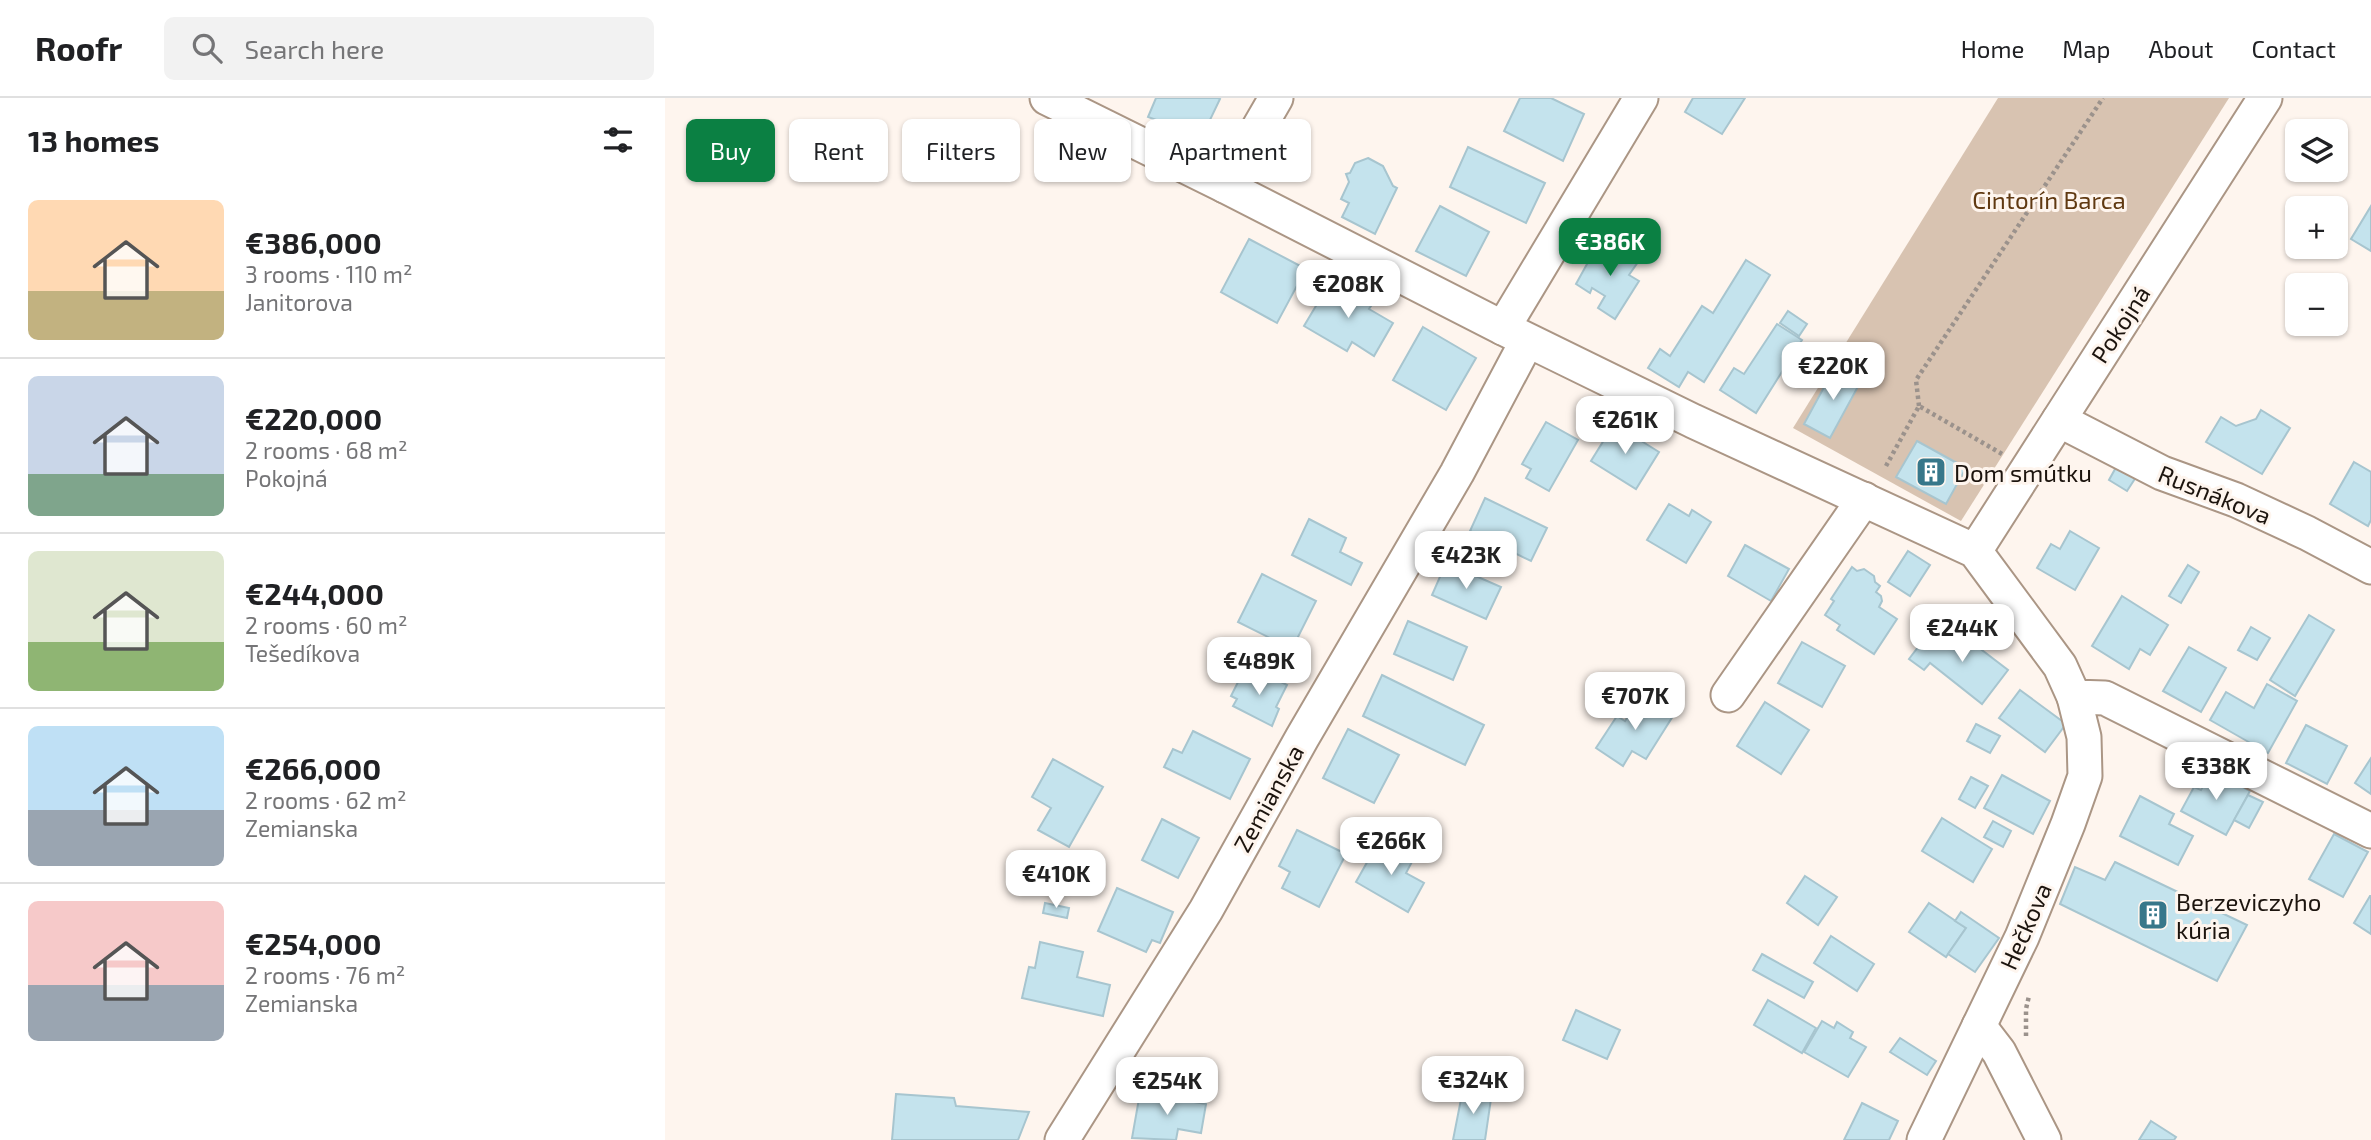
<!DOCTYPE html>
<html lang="en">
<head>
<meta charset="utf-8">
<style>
	body { margin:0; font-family:"Exo 2",sans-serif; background:#f2f2f2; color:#202124; height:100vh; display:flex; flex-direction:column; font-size:26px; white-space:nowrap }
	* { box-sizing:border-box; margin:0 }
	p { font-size:23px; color:#757577 }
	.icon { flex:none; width:38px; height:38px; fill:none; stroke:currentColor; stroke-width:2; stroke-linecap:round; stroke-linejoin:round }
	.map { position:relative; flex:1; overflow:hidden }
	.sheet { display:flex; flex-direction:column; background:#fff; width:665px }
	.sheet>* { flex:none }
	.top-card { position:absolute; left:21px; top:21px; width:665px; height:63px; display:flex; gap:14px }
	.controls { position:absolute; left:1620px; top:21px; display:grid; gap:14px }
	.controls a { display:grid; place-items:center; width:63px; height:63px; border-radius:10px; background:#fff; box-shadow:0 2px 5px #0004; font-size:35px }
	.price { position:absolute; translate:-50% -60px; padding:0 16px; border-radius:14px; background:#fff; color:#222; font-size:23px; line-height:46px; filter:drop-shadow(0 2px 4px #0008) }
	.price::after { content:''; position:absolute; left:50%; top:42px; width:21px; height:16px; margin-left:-10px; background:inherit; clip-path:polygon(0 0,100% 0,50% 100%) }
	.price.on { background:#0b8043; color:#fff }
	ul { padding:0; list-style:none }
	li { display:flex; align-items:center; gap:21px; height:175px; padding:0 28px }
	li+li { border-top:2px solid #e0e0e0 }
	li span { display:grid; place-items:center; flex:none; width:196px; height:140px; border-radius:10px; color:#555 }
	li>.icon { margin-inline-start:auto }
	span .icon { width:84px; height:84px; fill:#fffc; stroke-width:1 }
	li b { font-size:30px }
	h2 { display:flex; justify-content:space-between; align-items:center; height:84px; padding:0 28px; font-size:30px }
	.chip { padding:0 24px; border-radius:10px; background:#fff; box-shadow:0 2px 5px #0004; font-size:24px; line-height:63px }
	.chip.on { background:#0b8043; color:#fff }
	header { display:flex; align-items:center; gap:42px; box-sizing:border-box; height:98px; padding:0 35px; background:#fff; border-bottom:2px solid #e0e0e0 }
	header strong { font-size:33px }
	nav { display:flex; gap:38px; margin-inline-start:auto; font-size:24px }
	.search { width:490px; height:63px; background:#f2f2f2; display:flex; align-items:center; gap:18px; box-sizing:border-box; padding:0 24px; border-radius:10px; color:#757577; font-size:26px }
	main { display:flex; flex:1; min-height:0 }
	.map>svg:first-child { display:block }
	.green { fill:#d8c3b1 }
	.building { fill:#c4e3ed; stroke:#a7c5cf; stroke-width:2 }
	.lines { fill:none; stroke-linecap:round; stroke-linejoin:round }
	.minor-casing { stroke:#ab9685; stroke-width:37 }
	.path { stroke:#9b928c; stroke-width:4.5; stroke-dasharray:3.5 3.5; stroke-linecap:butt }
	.minor { stroke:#fff; stroke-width:33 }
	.labels { text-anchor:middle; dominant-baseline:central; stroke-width:6; stroke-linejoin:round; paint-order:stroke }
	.park-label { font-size:24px; fill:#603911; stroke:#fef5ee }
	.street-label { font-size:24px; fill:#1c140e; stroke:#fef5ee }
	.poi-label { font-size:24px; fill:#1c140e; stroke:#fef5ee; text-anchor:start }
</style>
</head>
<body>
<header>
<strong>Roofr</strong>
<div class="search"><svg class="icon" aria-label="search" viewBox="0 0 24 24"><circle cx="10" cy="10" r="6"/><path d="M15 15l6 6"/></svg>Search here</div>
<nav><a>Home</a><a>Map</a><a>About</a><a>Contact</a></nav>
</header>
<main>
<section class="sheet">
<h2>13 homes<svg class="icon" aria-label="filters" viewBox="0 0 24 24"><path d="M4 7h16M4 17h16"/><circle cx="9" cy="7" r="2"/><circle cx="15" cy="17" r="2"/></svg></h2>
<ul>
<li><span style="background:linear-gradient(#ffd9b3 65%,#c2b280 0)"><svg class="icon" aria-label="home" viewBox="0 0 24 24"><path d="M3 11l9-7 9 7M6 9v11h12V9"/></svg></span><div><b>€386,000</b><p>3 rooms · 110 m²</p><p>Janitorova</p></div></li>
<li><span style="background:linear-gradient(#c9d6e8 70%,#7fa58c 0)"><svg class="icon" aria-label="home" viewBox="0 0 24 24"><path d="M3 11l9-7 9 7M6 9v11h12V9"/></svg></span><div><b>€220,000</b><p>2 rooms · 68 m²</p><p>Pokojná</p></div></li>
<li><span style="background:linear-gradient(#dfe7d0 65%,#8fb573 0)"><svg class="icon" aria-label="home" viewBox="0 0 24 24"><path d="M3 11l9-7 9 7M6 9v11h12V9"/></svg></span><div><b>€244,000</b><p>2 rooms · 60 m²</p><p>Tešedíkova</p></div></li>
<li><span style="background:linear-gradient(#bfe0f5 60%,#9aa5b1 0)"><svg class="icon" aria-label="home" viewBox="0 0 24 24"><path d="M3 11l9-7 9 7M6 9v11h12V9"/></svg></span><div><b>€266,000</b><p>2 rooms · 62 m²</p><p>Zemianska</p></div></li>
<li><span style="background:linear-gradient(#f6c9c9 60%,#9aa5b1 0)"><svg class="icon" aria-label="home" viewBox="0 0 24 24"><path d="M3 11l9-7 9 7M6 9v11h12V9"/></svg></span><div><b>€254,000</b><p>2 rooms · 76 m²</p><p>Zemianska</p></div></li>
</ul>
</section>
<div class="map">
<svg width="1706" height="1042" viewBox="0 0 1706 1042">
	<rect width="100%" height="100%" fill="#fef5ee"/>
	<path class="green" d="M 1333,0 L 1564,0 L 1296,423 L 1128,330 Z"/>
	<g class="building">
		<path d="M 491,0 L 553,0 L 555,1 L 533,47 L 493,29 L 494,23 L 483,19 Z"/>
		<path d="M 855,0 L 886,0 L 919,16 L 898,63 L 839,33 Z"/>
		<path d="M 1028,0 L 1080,0 L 1057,36 L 1020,14 Z"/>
		<path d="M 803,49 L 880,85 L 861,125 L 785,89 Z"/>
		<path d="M 703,60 L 718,68 L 728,88 L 732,90 L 710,136 L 677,119 L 684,105 L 676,101 L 684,84 L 681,76 L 685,75 L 690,65 Z"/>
		<path d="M 775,108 L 824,134 L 801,178 L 751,153 Z"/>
		<path d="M 1706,108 L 1706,153 L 1686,141 Z"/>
		<path d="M 584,141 L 641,171 L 612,225 L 556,194 Z"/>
		<path d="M 939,143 L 973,164 L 964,177 L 974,183 L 950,221 L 933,210 L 940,198 L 927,190 L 925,195 L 911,186 L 927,157 L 929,158 Z"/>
		<path d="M 1081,162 L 1105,177 L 1039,284 L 1023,274 L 1014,289 L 983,270 L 995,251 L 1005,258 L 1037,208 L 1048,215 Z"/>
		<path d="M 667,181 L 708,205 L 704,211 L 728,225 L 709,258 L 687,244 L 682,253 L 639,228 Z"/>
		<path d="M 1123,213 L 1142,226 L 1134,238 L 1115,225 Z"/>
		<path d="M 1112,226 L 1137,242 L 1091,315 L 1055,292 L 1069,270 L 1079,276 Z"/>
		<path d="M 758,229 L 811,260 L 781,312 L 728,282 Z"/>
		<path d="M 1170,269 L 1196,283 L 1165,340 L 1139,326 Z"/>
		<path d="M 1596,312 L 1625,330 L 1597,376 L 1541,344 L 1556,319 L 1571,328 L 1591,321 Z"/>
		<path d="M 881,324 L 913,342 L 884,393 L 861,380 L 866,371 L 857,366 Z"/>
		<path d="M 949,326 L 994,354 L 971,391 L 926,363 Z"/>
		<path d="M 1252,343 L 1301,370 L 1281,406 L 1231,379 Z"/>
		<path d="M 1454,364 L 1473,376 L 1462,393 L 1444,382 Z"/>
		<path d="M 1689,364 L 1706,374 L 1706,422 L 1703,428 L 1665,406 Z"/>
		<path d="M 820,400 L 882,430 L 866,463 L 805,433 Z"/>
		<path d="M 1004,406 L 1024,418 L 1027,412 L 1046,424 L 1021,465 L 982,442 Z"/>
		<path d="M 644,421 L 681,440 L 675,454 L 697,465 L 686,487 L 627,457 Z"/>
		<path d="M 1405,433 L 1434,450 L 1410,492 L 1372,470 L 1386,446 L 1395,451 Z"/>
		<path d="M 1080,447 L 1124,471 L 1106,503 L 1063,478 Z"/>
		<path d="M 1243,453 L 1265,467 L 1245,498 L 1223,484 Z"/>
		<path d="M 781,465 L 836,489 L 821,521 L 767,497 Z"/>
		<path d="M 1523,467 L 1534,474 L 1516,505 L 1504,498 Z"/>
		<path d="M 1187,469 L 1192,473 L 1199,471 L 1209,478 L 1210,484 L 1215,488 L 1211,494 L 1216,498 L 1217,503 L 1214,509 L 1232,521 L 1209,556 L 1172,532 L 1175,527 L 1160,517 L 1169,503 L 1166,501 Z"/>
		<path d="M 597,476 L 651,503 L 627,551 L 573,524 Z"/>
		<path d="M 1457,498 L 1503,527 L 1485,557 L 1475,551 L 1464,571 L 1427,548 Z"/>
		<path d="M 1644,517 L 1669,532 L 1630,598 L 1605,582 Z"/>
		<path d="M 743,523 L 802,549 L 788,582 L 729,556 Z"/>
		<path d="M 1586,529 L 1605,540 L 1592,562 L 1573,552 Z"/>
		<path d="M 1288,530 L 1343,572 L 1317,606 L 1265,565 L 1259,572 L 1244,561 L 1260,540 L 1273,550 Z"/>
		<path d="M 1137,544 L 1180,568 L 1157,609 L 1113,585 Z"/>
		<path d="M 1524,549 L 1561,570 L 1536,614 L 1498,593 Z"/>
		<path d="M 592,572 L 622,587 L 611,609 L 614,611 L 607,628 L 568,608 L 572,601 L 566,598 L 576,578 L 586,583 Z"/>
		<path d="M 717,577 L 819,627 L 800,667 L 698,618 Z"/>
		<path d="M 1602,586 L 1632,603 L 1603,655 L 1545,622 L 1561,594 L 1589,610 Z"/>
		<path d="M 1355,592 L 1401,626 L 1380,654 L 1334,620 Z"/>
		<path d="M 976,597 L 1008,618 L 981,661 L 967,653 L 958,668 L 931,650 L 952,618 L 960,623 Z"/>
		<path d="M 1100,604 L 1144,632 L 1116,676 L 1072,648 Z"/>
		<path d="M 1311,626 L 1335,638 L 1325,655 L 1302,643 Z"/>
		<path d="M 1641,627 L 1682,648 L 1662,686 L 1621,665 Z"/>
		<path d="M 683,631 L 734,657 L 709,705 L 658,680 Z"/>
		<path d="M 528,633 L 585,661 L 565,701 L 499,669 L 508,651 L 517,655 Z"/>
		<path d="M 1706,660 L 1706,696 L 1690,685 Z"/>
		<path d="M 388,661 L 438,689 L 404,749 L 373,732 L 386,710 L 367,699 Z"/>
		<path d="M 1547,672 L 1585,693 L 1561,737 L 1516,713 L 1529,689 L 1536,692 Z"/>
		<path d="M 1337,677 L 1385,703 L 1368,736 L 1319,710 Z"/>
		<path d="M 1306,679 L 1323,688 L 1310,710 L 1294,701 Z"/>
		<path d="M 1583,697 L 1598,704 L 1584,730 L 1569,722 Z"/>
		<path d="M 1475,698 L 1509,716 L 1504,726 L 1528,738 L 1513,767 L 1455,738 Z"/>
		<path d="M 1277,720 L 1327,751 L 1308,784 L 1257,753 Z"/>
		<path d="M 497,721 L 534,740 L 513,780 L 477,762 Z"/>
		<path d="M 1328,723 L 1346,733 L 1338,749 L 1319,739 Z"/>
		<path d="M 632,732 L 681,756 L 654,809 L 617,790 L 625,774 L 614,768 Z"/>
		<path d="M 1669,736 L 1703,754 L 1678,799 L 1644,781 Z"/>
		<path d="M 714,743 L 748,762 L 741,775 L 759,785 L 743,814 L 691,784 Z"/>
		<path d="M 1450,764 L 1582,827 L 1552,883 L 1395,806 L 1410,769 L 1440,782 Z"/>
		<path d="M 1140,778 L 1172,799 L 1153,827 L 1122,805 Z"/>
		<path d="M 452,790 L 508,814 L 495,845 L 487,842 L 481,854 L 433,833 Z"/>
		<path d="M 1705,798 L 1706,798 L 1706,836 L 1689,825 Z"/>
		<path d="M 380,805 L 404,810 L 402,820 L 378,815 Z"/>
		<path d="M 1264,805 L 1301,830 L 1281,859 L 1244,834 Z"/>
		<path d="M 1296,814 L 1334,840 L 1310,874 L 1283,856 L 1301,830 L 1290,823 Z"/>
		<path d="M 1166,838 L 1209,866 L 1192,893 L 1149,865 Z"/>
		<path d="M 375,844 L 418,854 L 412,879 L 445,887 L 438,918 L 357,900 L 364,869 L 370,870 Z"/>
		<path d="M 1097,856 L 1148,884 L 1139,900 L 1088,872 Z"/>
		<path d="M 1103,902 L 1151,930 L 1137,955 L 1089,927 Z"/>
		<path d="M 911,912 L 955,932 L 942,961 L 898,942 Z"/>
		<path d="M 1157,923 L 1169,930 L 1172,924 L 1188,934 L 1185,940 L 1201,949 L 1183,979 L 1139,954 Z"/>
		<path d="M 1235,940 L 1271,963 L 1262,977 L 1225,954 Z"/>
		<path d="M 798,991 L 827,994 L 820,1042 L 788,1042 Z"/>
		<path d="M 475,995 L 541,1006 L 536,1035 L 513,1031 L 511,1042 L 467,1040 Z"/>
		<path d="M 231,996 L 289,1000 L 291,1008 L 364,1014 L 353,1042 L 227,1042 Z"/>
		<path d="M 1197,1005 L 1233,1023 L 1224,1042 L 1179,1042 Z"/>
		<path d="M 1486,1023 L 1511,1039 L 1509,1042 L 1474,1042 Z"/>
	</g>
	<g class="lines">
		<g class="minor-casing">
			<g id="minor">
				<path d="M 382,0 L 560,88 L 838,230 L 1028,323 L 1310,453 L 1395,568 L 1409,599 L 1440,600 L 1706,733"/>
				<path d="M 560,88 L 611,0"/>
				<path d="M 838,230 L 976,0"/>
				<path d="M 1394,322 L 1497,375 L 1571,402 L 1642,435 L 1706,469"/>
				<path d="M 1310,453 L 1600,0"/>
				<path d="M 1063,597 L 1199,401"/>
				<path d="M 1314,928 L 1334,954 L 1379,1042"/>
				<path d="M 397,1042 L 541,812 L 637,640 L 792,375 L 862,243"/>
				<path d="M 1259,1042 L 1357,839 L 1403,726 L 1420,678 L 1419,639 L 1409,599"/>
			</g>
		</g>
		<g class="path">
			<path d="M 1254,308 L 1251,282 L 1438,0"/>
			<path d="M 1221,368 L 1254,308 L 1337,356"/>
			<path d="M 1361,938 L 1361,911 L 1364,898"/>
		</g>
		<use href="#minor" class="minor"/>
	</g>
	<defs>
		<g id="building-square" transform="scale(1.575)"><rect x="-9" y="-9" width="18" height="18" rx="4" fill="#37778a" stroke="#fef5ee"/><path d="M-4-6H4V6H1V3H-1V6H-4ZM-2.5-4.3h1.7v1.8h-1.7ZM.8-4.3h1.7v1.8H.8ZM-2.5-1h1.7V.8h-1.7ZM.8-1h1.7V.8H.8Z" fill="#fff"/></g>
	</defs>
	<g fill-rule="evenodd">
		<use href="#building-square" x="1266" y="374"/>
		<use href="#building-square" x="1488" y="817"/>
	</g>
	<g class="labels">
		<g class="park-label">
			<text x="1384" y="101">Cintorín Barca</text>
		</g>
		<g class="street-label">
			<text transform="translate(1455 226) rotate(-57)">Pokojná</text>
			<text transform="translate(1550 396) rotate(22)">Rusnákova</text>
			<text transform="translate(603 700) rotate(-61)">Zemianska</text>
			<text transform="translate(1360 828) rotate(-66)">Hečkova</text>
		</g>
		<g class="poi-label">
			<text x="1289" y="374">Dom smútku</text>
			<text x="1511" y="803">Berzeviczyho<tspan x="1511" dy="28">kúria</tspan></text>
		</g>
	</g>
</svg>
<div class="controls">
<a><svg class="icon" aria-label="layers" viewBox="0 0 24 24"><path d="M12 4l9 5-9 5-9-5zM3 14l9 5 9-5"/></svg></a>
<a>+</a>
<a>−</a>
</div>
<b class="price on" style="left:945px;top:180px">€386K</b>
<b class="price" style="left:683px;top:222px">€208K</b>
<b class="price" style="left:1168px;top:304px">€220K</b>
<b class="price" style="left:960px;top:358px">€261K</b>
<b class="price" style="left:801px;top:493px">€423K</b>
<b class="price" style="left:1297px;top:566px">€244K</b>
<b class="price" style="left:594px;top:599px">€489K</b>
<b class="price" style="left:970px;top:634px">€707K</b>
<b class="price" style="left:1551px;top:704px">€338K</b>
<b class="price" style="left:726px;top:779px">€266K</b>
<b class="price" style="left:391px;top:812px">€410K</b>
<b class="price" style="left:808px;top:1018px">€324K</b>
<b class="price" style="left:502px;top:1019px">€254K</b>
<div class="top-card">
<a class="chip on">Buy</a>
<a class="chip">Rent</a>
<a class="chip">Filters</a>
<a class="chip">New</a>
<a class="chip">Apartment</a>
</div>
</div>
</main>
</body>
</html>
